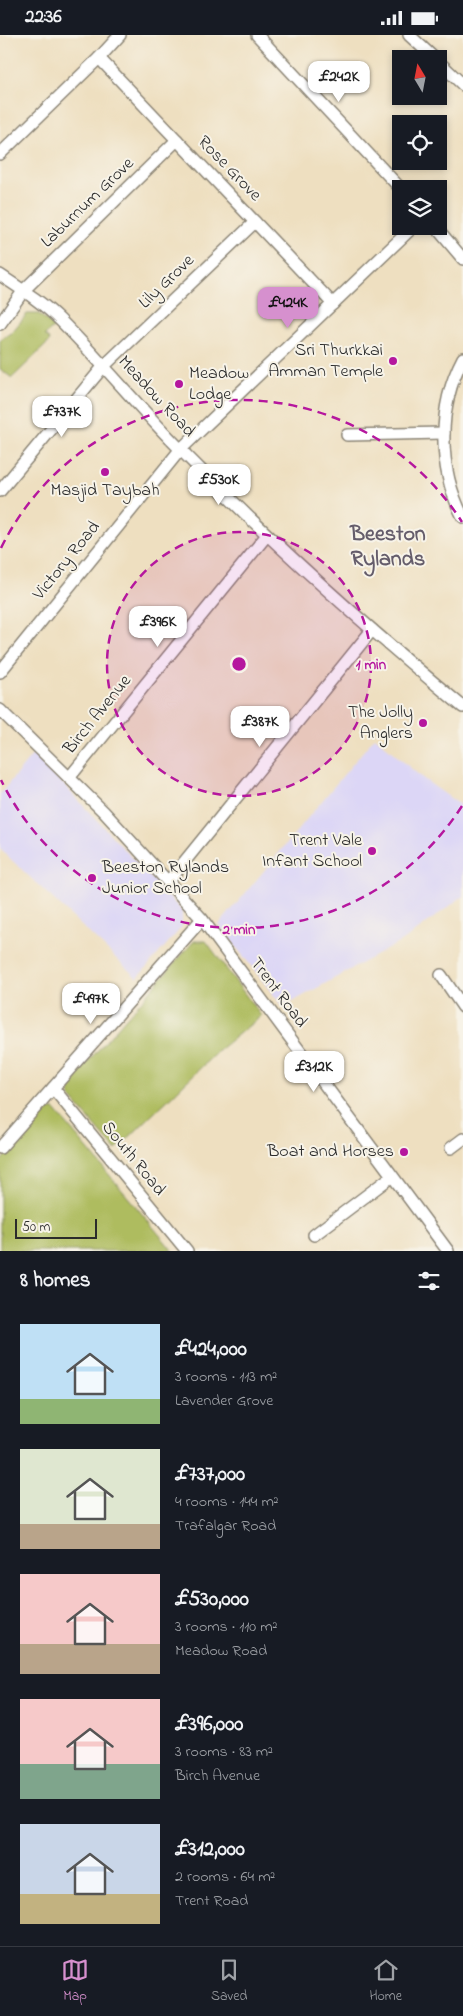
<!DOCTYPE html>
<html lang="en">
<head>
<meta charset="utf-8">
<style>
	body { margin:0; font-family:"Indie Flower",sans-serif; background:#242831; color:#f1f3f6; height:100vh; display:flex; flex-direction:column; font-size:19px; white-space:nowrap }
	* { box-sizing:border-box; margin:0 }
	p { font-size:16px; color:#9ea1a6 }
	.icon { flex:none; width:28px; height:28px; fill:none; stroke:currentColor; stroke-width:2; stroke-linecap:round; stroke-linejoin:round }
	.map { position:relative; height:1216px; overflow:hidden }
	.details { display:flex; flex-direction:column; background:#171b24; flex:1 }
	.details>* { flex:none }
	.needle { width:32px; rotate:350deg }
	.buttons { position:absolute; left:392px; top:15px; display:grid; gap:10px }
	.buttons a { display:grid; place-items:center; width:55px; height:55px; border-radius:0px; background:#171b24; box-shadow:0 2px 8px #0003; font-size:25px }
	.scale { position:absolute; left:15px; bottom:12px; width:82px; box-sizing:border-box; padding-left:5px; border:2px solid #2b2b2b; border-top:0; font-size:14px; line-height:18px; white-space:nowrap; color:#2b2b2b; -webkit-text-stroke:4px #f7f3e8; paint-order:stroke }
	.price { position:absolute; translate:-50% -42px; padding:0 11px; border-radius:10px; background:#fff; color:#222; font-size:16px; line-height:32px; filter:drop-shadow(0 1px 2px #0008) }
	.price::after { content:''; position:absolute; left:50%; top:30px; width:15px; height:11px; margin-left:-8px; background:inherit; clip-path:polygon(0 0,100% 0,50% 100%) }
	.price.selected { background:#d690ce; color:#111 }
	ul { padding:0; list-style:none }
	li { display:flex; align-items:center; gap:15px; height:125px; padding:0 20px }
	li span { display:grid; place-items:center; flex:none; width:140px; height:100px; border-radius:0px; color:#555 }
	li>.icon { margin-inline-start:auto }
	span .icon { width:60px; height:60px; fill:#fffc; stroke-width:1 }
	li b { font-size:21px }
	h2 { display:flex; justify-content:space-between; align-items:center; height:60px; padding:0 20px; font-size:21px }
	.status { display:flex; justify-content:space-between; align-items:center; height:35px; padding:0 25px; background:#171b24; direction:ltr }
	.status svg { height:14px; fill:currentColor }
	.tab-bar { display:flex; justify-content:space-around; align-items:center; height:70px; border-top:1px solid #363941; background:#171b24; font-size:14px; color:#9ea1a6 }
	.tab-bar a { display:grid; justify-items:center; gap:2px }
	.tab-bar .selected { color:#d690ce }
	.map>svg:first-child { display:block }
	.built { fill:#dcd6f6 }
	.green { fill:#aebc5e; stroke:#6c7444 }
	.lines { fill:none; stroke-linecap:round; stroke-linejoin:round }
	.minor-casing { stroke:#8c8576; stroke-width:14 }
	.minor { stroke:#fff; stroke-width:11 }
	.ring { fill:none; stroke:#b5179e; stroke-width:2.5; stroke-dasharray:9 6 }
	.poi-dot { fill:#b5179e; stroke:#f7f3e8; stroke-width:2 }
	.labels { text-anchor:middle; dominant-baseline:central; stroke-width:4; stroke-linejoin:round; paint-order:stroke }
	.street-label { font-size:18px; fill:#2b2b2b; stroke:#f7f3e8 }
	.poi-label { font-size:18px; fill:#2b2b2b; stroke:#f7f3e8; text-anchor:end }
	.district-label { font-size:22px; font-weight:bold; fill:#655d6b; stroke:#f7f3e8 }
	.centre { fill:#b5179e; stroke:#f7f3e8; stroke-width:2.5 }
	.ring-label { font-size:15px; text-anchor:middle; font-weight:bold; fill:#b5179e; stroke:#f7f3e8; stroke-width:4; stroke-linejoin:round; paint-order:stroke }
</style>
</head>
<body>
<div class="status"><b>22:36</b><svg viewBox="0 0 49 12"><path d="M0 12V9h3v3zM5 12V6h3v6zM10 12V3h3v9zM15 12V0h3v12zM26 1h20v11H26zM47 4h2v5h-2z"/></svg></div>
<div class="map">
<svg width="463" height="1216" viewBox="0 0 463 1216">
	<rect width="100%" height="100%" fill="#f7f3e8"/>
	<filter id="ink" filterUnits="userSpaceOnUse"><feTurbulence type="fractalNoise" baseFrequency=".02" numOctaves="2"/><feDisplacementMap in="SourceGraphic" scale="10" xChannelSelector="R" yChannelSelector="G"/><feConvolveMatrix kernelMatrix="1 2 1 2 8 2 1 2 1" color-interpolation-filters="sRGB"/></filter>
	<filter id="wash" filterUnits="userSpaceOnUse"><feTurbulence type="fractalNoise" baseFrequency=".0096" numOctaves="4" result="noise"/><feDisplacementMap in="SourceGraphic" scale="20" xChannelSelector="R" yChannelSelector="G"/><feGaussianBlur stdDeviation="1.12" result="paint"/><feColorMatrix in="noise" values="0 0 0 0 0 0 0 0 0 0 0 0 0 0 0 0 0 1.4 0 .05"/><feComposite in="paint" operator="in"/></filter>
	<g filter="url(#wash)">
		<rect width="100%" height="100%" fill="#eedfc0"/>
		<g class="built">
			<path d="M 375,702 L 421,742 L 463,772 L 463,861 L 407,903 L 283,972 L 219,890 Z"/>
			<path d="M 34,718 L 182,876 L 182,892 L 137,943 L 0,814 L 0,759 Z"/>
		</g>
		<g class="green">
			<path d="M 27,279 L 39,279 L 54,292 L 45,300 L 50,306 L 12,343 L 0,334 L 0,305 L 12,297 Z"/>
			<path d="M 194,906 L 206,906 L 261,981 L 220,1014 L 116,1115 L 70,1062 L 69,1048 Z"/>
			<path d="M 45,1075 L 55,1075 L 173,1216 L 0,1216 L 0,1127 Z"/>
		</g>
	</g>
	<g filter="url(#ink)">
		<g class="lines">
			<g class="minor-casing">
				<g id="minor">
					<path d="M 257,0 L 401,154"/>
					<path d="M 409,0 L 435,24"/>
					<path d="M 99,23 L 333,269"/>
					<path d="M 439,27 L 463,50"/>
					<path d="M 0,119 L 99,23 L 120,0"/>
					<path d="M 435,191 L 463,224"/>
					<path d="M 0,240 C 21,254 42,267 60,285 C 102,327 139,373 181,415 C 270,506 365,591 463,672"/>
					<path d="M 0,289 L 24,255 L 177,105"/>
					<path d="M 463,323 C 437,372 438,434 463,482"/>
					<path d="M 347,400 L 444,398"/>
					<path d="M 0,456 L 103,332 L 255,187"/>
					<path d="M 0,637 L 180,415 L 414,191"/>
					<path d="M 0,675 L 104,777 L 202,884 L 448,1216"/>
					<path d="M 69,743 L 267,500"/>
					<path d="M 168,847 L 372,595"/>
					<path d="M 441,940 L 463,972"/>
					<path d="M 53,1053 L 187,1216"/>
					<path d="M 0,1113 L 202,884"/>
					<path d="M 451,1113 L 463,1104"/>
					<path d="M 314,1200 L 391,1142"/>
				</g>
			</g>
			<use href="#minor" class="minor"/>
		</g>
	</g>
	<circle cx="239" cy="629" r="132" fill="#b5179e" fill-opacity=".12"/>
	<g class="ring">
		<circle cx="239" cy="629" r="132"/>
		<path d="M462 771A265 265 0 0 1 1 745M1 513A265 265 0 0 1 462 487"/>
	</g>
	<g class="poi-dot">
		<circle cx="393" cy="326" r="5"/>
		<circle cx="179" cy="349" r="5"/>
		<circle cx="105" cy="437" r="5"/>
		<circle cx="423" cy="688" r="5"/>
		<circle cx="372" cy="816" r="5"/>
		<circle cx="92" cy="843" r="5"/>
		<circle cx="404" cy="1117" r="5"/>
	</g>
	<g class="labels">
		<g class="street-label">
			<text transform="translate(229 134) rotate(46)">Rose Grove</text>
			<text transform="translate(88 168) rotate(-44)">Laburnum Grove</text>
			<text transform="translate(167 247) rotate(-44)">Lily Grove</text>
			<text transform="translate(156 362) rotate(47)">Meadow Road</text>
			<text transform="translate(67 526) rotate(-51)">Victory Road</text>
			<text transform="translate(98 680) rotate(-51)">Birch Avenue</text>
			<text transform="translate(278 958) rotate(53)">Trent Road</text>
			<text transform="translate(133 1124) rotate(51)">South Road</text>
		</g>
		<g class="poi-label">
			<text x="383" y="316">Sri Thurkkai<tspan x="383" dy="21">Amman Temple</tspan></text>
			<text x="189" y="339" text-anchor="start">Meadow<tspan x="189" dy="21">Lodge</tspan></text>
			<text x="105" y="456" text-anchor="middle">Masjid Taybah</text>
			<text x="413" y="678">The Jolly<tspan x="413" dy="21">Anglers</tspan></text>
			<text x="362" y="806">Trent Vale<tspan x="362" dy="21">Infant School</tspan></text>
			<text x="102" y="833" text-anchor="start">Beeston Rylands<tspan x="102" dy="21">Junior School</tspan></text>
			<text x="394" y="1117">Boat and Horses</text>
		</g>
		<g class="district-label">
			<text x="388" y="500">Beeston<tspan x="388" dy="25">Rylands</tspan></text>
		</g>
	</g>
	<circle cx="239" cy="629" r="8" class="centre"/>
	<g class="ring-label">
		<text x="371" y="634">1 min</text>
		<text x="239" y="899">2 min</text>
	</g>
</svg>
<div class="buttons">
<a><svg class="needle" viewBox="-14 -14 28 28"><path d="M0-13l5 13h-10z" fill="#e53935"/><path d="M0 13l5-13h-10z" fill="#9ea1a6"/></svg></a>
<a><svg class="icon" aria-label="locate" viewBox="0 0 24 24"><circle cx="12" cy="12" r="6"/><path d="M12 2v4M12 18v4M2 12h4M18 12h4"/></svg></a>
<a><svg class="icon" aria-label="layers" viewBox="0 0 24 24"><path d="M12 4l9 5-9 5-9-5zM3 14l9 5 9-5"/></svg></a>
</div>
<div class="scale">50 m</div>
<b class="price" style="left:339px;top:68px">£242K</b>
<b class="price selected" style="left:288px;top:294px">£424K</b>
<b class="price" style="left:62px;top:403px">£737K</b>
<b class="price" style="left:219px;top:471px">£530K</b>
<b class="price" style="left:158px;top:613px">£396K</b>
<b class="price" style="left:260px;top:713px">£387K</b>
<b class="price" style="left:91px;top:990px">£497K</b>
<b class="price" style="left:314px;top:1058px">£312K</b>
</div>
<section class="details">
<h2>8 homes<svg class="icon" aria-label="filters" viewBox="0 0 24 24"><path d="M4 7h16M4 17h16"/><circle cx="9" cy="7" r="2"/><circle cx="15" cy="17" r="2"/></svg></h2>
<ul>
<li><span style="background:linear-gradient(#bfe0f5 75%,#8fb573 0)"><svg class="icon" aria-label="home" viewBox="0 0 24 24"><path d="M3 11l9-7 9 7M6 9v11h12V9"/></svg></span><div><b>£424,000</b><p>3 rooms · 113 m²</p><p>Lavender Grove</p></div></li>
<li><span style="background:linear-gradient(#dfe7d0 75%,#b9a48a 0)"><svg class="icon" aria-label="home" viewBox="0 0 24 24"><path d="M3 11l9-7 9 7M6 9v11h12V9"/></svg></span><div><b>£737,000</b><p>4 rooms · 144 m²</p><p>Trafalgar Road</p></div></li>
<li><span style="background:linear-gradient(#f6c9c9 70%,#b9a48a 0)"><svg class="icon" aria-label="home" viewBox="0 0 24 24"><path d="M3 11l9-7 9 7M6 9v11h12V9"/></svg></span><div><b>£530,000</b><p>3 rooms · 110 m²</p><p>Meadow Road</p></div></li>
<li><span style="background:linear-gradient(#f6c9c9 65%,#7fa58c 0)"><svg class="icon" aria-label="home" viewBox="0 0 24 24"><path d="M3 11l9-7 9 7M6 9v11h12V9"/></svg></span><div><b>£396,000</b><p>3 rooms · 83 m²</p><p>Birch Avenue</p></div></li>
<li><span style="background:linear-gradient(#c9d6e8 70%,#c2b280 0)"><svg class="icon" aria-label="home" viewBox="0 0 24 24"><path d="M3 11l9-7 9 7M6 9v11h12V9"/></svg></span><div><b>£312,000</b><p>2 rooms · 64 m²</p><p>Trent Road</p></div></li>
</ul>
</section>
<nav class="tab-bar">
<a class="selected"><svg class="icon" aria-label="map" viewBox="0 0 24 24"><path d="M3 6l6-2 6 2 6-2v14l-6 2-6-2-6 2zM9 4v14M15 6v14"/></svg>Map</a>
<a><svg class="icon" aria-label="saved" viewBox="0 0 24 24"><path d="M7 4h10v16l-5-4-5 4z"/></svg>Saved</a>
<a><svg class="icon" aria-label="home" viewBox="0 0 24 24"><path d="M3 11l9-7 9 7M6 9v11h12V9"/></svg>Home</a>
</nav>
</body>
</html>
